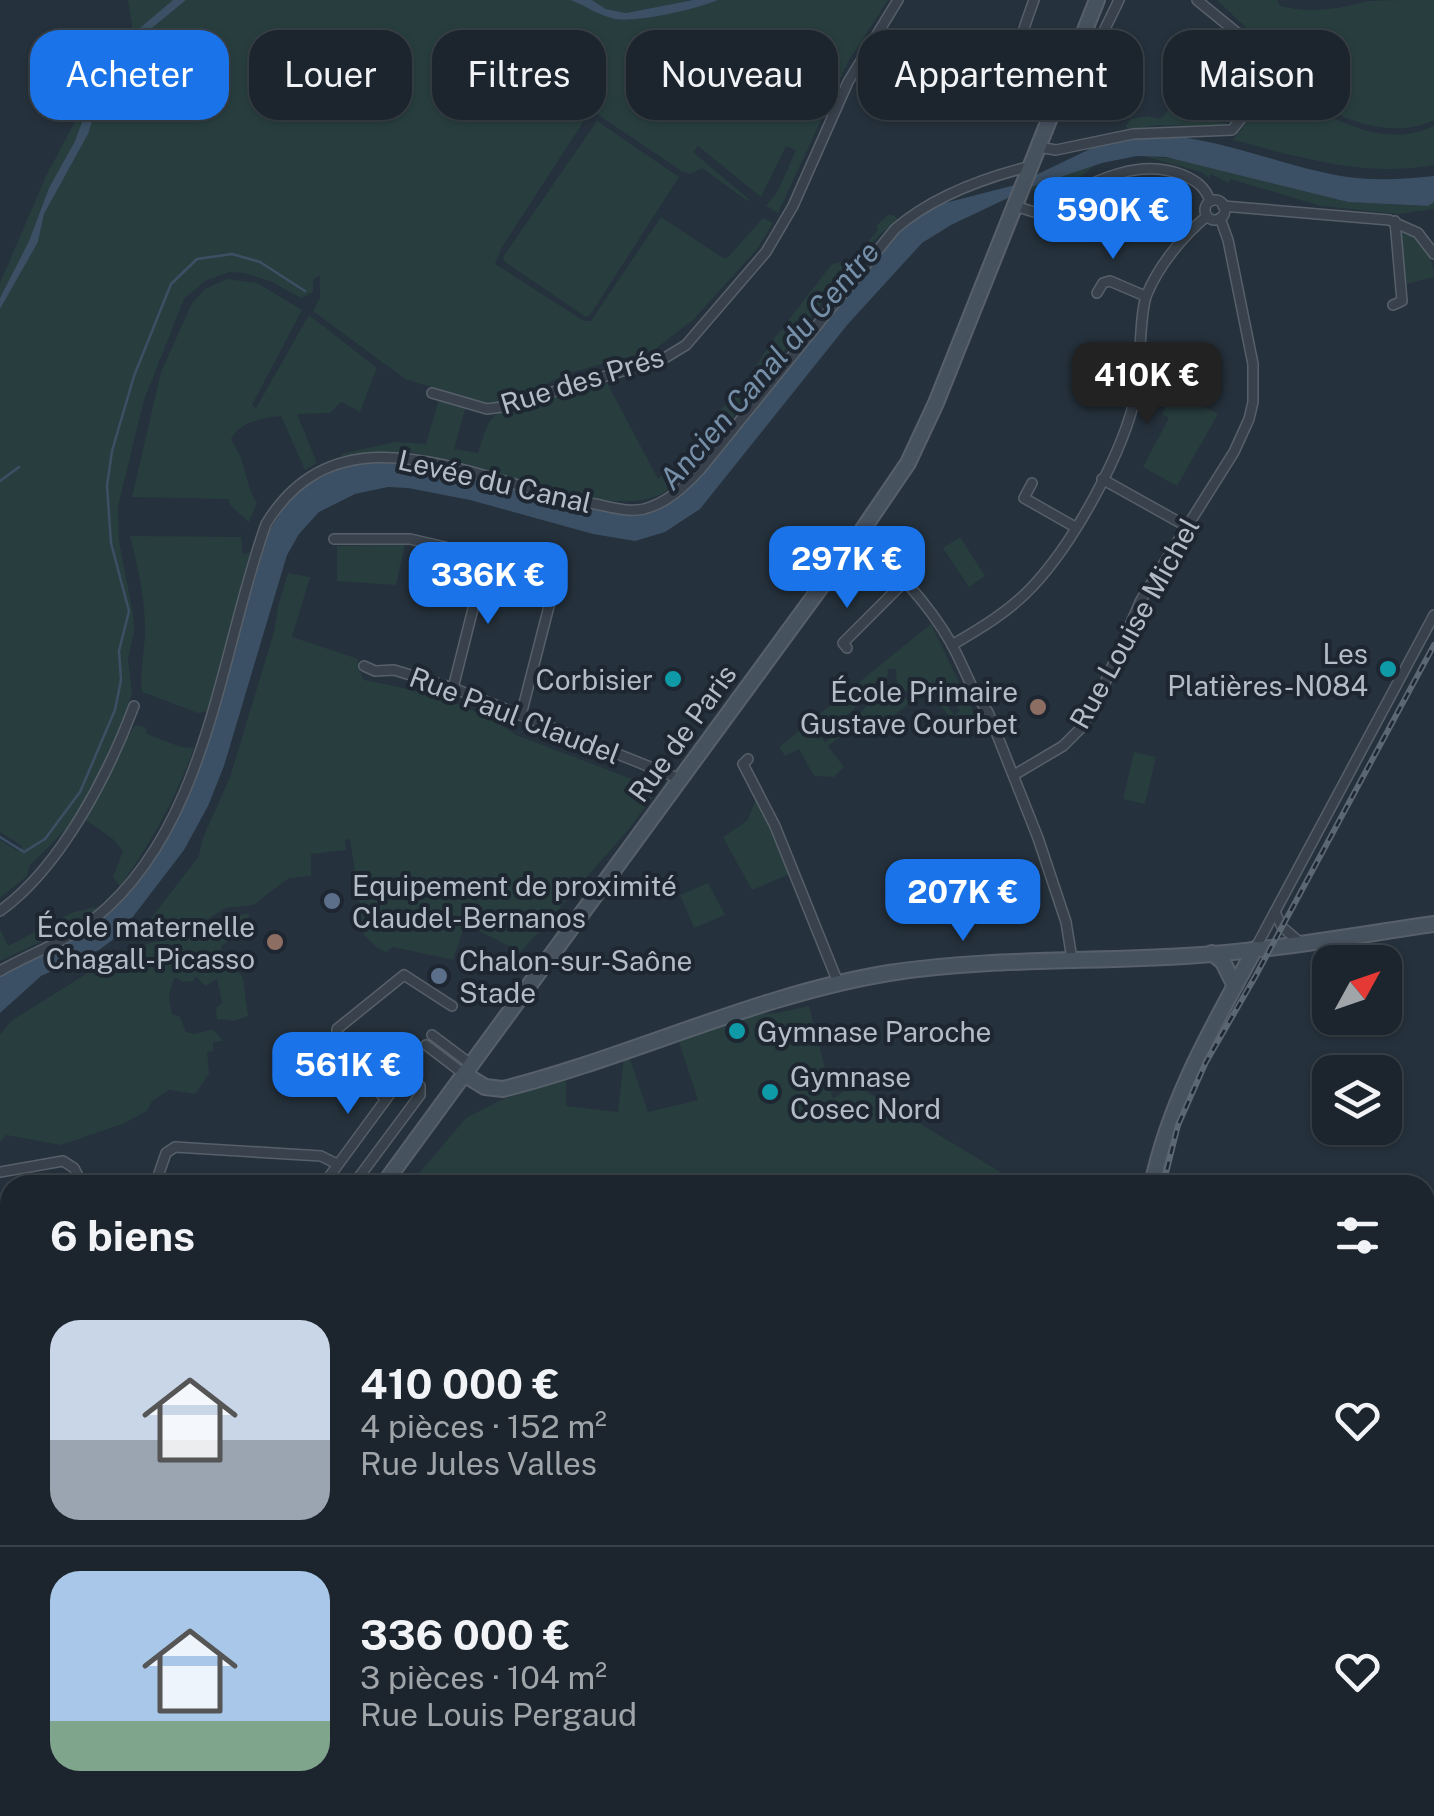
<!DOCTYPE html>
<html lang="fr">
<head>
<meta charset="utf-8">
<style>
	body { margin:0; font-family:"Public Sans",sans-serif; background:#252d35; color:#f1f3f6; height:100vh; display:flex; flex-direction:column; font-size:38px; white-space:nowrap }
	* { box-sizing:border-box; margin:0 }
	p { font-size:32px; color:#a0a5aa }
	.icon { flex:none; width:55px; height:55px; fill:none; stroke:currentColor; stroke-width:2; stroke-linecap:round; stroke-linejoin:round }
	.map { position:relative; flex:1; overflow:hidden }
	.panel { position:absolute; left:0px; top:1175px; width:1435px; height:642px; display:flex; flex-direction:column; background:#1c252d; border-radius:30px 30px 0 0; box-shadow:0 2px 8px #0004,0 0 0 2px #3a4249 }
	.panel>* { flex:none }
	.hud { position:absolute; left:30px; top:30px; width:1375px; height:90px; display:flex; gap:20px }
	.needle { width:65px; rotate:50deg }
	.controls { position:absolute; left:1312px; top:945px; display:grid; gap:20px }
	.controls a { display:grid; place-items:center; width:90px; height:90px; border-radius:20px; background:#1c252d; box-shadow:0 2px 8px #0004,0 0 0 2px #3a4249; font-size:50px }
	.price { position:absolute; translate:-50% -85px; padding:0 22px; border-radius:20px; background:#1a73e8; color:#fff; font-size:32px; line-height:65px; filter:drop-shadow(0 2px 5px #0008) }
	.price::after { content:''; position:absolute; left:50%; top:60px; width:30px; height:22px; margin-left:-15px; background:inherit; clip-path:polygon(0 0,100% 0,50% 100%) }
	.price.active { background:#222; color:#fff }
	ul { padding:0; list-style:none }
	li { display:flex; align-items:center; gap:30px; height:250px; padding:0 50px }
	li+li { border-top:2px solid #3a4249 }
	li span { display:grid; place-items:center; flex:none; width:280px; height:200px; border-radius:30px; color:#555 }
	li>.icon { margin-inline-start:auto }
	span .icon { width:120px; height:120px; fill:#fffc; stroke-width:1 }
	li b { font-size:42px }
	h2 { display:flex; justify-content:space-between; align-items:center; height:120px; padding:0 50px; font-size:42px }
	.chip { padding:0 35px; border-radius:30px; background:#1c252d; box-shadow:0 2px 8px #0004,0 0 0 2px #3a4249; font-size:35px; line-height:90px }
	.chip.active { background:#1a73e8; color:#fff }
	.map>svg:first-child { display:block }
	.green { fill:#283e3e }
	.water { fill:#3b5064 }
	.lines { fill:none; stroke-linecap:round; stroke-linejoin:round }
	.stream { stroke:#3b5064; stroke-width:2.5 }
	.minor-casing { stroke:#57606a; stroke-width:12 }
	.secondary-casing { stroke:#57606a; stroke-width:18 }
	.minor { stroke:#39424c; stroke-width:9 }
	.secondary { stroke:#47525f; stroke-width:14 }
	.rail-casing { stroke:#5b6773; stroke-width:6 }
	.rail { stroke:#1e2731; stroke-width:2.5; stroke-dasharray:8; stroke-linecap:butt }
	.culture-dot { fill:#0f9aa8; stroke:#1e2731; stroke-width:4 }
	.education-dot { fill:#8d6e63; stroke:#1e2731; stroke-width:4 }
	.service-dot { fill:#5c6f8a; stroke:#1e2731; stroke-width:4 }
	.labels { text-anchor:middle; dominant-baseline:central; stroke-width:8; stroke-linejoin:round; paint-order:stroke }
	.street-label { font-size:28px; fill:#b4bdc7; stroke:#1e2731 }
	.poi-label { font-size:28px; fill:#b4bdc7; stroke:#1e2731; text-anchor:end }
	.water-label { font-size:30px; font-style:italic; fill:#7690a9; stroke:#1e2731 }
</style>
</head>
<body>
<div class="map">
<svg width="1434" height="1816" viewBox="0 0 1434 1816">
	<rect width="100%" height="100%" fill="#25313c"/>
	<g class="green">
		<path d="M 128,0 L 173,0 L 121,44 L 101,71 L 75,141 L 49,188 L 29,241 L 0,298 L 0,283 L 46,176 L 79,114 L 90,81 L 106,54 L 132,26 Z"/>
		<path d="M 186,0 L 571,0 C 585,6 600,16 615,19 C 635,23 699,9 718,0 L 888,0 L 848,62 L 778,213 L 766,206 L 778,191 L 796,150 L 786,146 L 761,197 L 698,146 L 693,152 L 751,201 L 746,200 L 702,168 L 690,174 L 683,172 L 591,110 L 502,247 L 495,264 L 584,321 L 591,321 L 661,217 L 723,258 L 727,258 L 763,218 L 773,223 L 757,249 L 693,320 L 654,350 L 565,374 L 519,399 L 502,403 L 484,403 L 405,379 L 313,311 L 320,298 L 320,276 L 313,279 L 313,292 L 301,298 L 272,282 L 245,273 L 229,272 L 205,281 L 184,299 L 144,400 L 118,506 L 119,541 L 133,614 L 134,632 L 128,659 L 132,693 L 115,745 L 70,825 L 30,865 L 27,876 L 0,898 L 0,840 L 18,851 L 22,846 L 0,832 L 0,309 L 38,242 L 44,214 L 88,134 L 107,75 L 141,37 Z"/>
		<path d="M 592,0 L 693,0 L 626,13 L 606,9 Z"/>
		<path d="M 1217,0 L 1277,0 L 1280,6 C 1310,14 1339,9 1368,1 C 1387,0 1414,0 1434,0 L 1434,120 C 1387,144 1319,112 1283,79 C 1274,71 1266,59 1257,50 L 1262,43 Z"/>
		<path d="M 1229,32 L 1254,55 L 1269,76 L 1211,115 L 1208,122 L 1226,123 L 1226,127 L 1159,125 L 1128,130 L 1126,126 L 1131,119 L 1147,116 L 1161,119 Z"/>
		<path d="M 1278,83 C 1322,114 1379,152 1434,126 L 1434,165 C 1365,178 1299,157 1233,140 Z"/>
		<path d="M 597,121 L 679,177 L 590,315 L 586,317 L 505,262 L 503,257 Z"/>
		<path d="M 1144,156 L 1176,159 L 1348,202 L 1422,206 L 1434,202 L 1434,209 L 1398,214 L 1321,206 L 1230,179 L 1228,183 L 1211,174 L 1209,178 L 1201,172 Z"/>
		<path d="M 1095,165 L 1069,187 L 1038,200 L 1031,187 Z"/>
		<path d="M 888,215 L 894,215 L 898,220 L 879,235 L 816,310 L 694,468 C 666,497 650,503 610,501 L 411,452 L 342,457 L 341,454 L 395,442 L 426,444 L 439,399 L 466,406 L 454,449 L 478,453 C 492,407 494,412 539,399 L 542,403 L 553,395 L 606,381 L 658,479 L 693,451 L 723,421 L 720,410 L 741,390 L 771,343 L 832,264 L 852,260 L 878,230 L 876,226 Z"/>
		<path d="M 1401,228 C 1420,240 1434,254 1434,277 L 1406,284 Z"/>
		<path d="M 227,279 L 257,283 L 302,310 L 252,405 L 256,408 L 309,315 L 377,368 L 360,412 L 341,402 L 330,413 L 297,414 L 317,463 L 305,470 L 281,416 C 263,418 238,422 231,440 C 246,459 244,482 257,503 L 249,522 L 231,506 L 228,499 L 132,497 L 161,372 L 192,303 L 205,289 Z"/>
		<path d="M 1175,391 L 1218,414 L 1177,486 L 1143,467 L 1169,418 L 1162,414 Z"/>
		<path d="M 130,536 L 241,537 L 243,554 L 250,552 L 208,711 L 198,713 L 142,692 C 140,671 144,654 145,634 C 146,602 138,568 130,536 Z"/>
		<path d="M 960,537 L 985,576 L 969,587 L 943,548 Z"/>
		<path d="M 405,545 L 396,585 L 337,581 L 337,546 Z"/>
		<path d="M 288,573 L 310,577 L 292,637 L 358,659 L 358,667 L 364,680 C 417,690 472,703 516,735 L 658,789 L 629,829 L 521,952 L 465,924 L 453,960 L 393,947 L 386,952 L 377,948 L 364,935 L 350,839 L 345,840 L 346,850 L 311,854 L 311,876 L 289,878 L 253,905 L 225,908 L 203,922 L 139,934 L 199,856 L 202,840 L 230,777 L 274,632 L 278,606 Z"/>
		<path d="M 931,624 L 983,732 L 974,734 L 969,731 L 947,736 L 941,730 L 952,719 L 930,694 L 940,696 L 955,716 L 960,710 L 942,688 L 932,687 L 915,698 L 897,684 L 896,669 L 888,669 L 887,678 L 878,680 L 852,711 L 821,736 L 825,742 L 837,733 L 841,736 L 828,746 L 844,767 L 834,777 L 814,776 L 799,749 L 785,756 L 779,747 Z"/>
		<path d="M 890,686 L 911,702 L 882,725 L 857,717 L 879,691 Z"/>
		<path d="M 135,725 L 145,727 L 147,734 L 181,747 L 194,748 C 176,798 151,844 120,886 L 113,877 L 123,851 L 113,839 L 83,818 Z"/>
		<path d="M 1134,752 L 1156,757 L 1145,804 L 1123,799 Z"/>
		<path d="M 756,799 L 790,874 L 752,890 L 723,837 L 747,821 Z"/>
		<path d="M 708,883 L 725,915 L 694,928 L 680,895 Z"/>
		<path d="M 94,907 L 97,911 L 74,926 L 0,961 L 0,929 L 8,946 L 71,913 Z"/>
		<path d="M 249,913 C 248,933 233,935 221,947 L 224,967 L 230,971 L 238,971 L 243,978 L 248,1016 L 234,1021 L 217,1019 L 216,1008 L 222,1003 L 217,979 L 205,986 L 196,976 L 193,981 L 184,982 L 174,977 L 169,996 L 172,1014 L 180,1017 L 186,1032 L 195,1034 L 213,1029 L 223,1041 L 213,1042 L 213,1051 L 207,1052 L 209,1074 L 195,1094 L 169,1090 L 152,1101 L 147,1111 L 122,1124 L 61,1145 L 6,1135 L 0,1142 L 0,1035 L 11,1021 L 123,951 C 149,940 178,941 204,932 C 222,926 228,916 249,913 Z"/>
		<path d="M 809,1006 L 833,1099 L 854,1084 L 1022,1185 L 409,1185 L 466,1118 L 501,1100 L 566,1078 L 566,1106 L 618,1112 L 624,1058 L 629,1056 L 648,1112 L 698,1100 L 678,1039 L 747,1015 L 777,1013 Z"/>
		<path d="M 1434,1537 L 1434,1766 L 1425,1768 C 1425,1692 1418,1612 1434,1537 Z"/>
		<path d="M 761,1808 L 923,1808 L 917,1816 L 769,1816 L 761,1814 Z"/>
	</g>
	<g class="water">
		<path d="M 173,0 L 186,0 L 141,37 L 107,75 L 88,134 L 44,214 L 38,242 L 0,309 L 0,298 L 29,241 L 49,188 L 75,141 L 101,71 L 121,44 Z"/>
		<path d="M 571,0 L 592,0 L 606,9 L 626,13 L 693,0 L 718,0 C 698,9 636,23 615,19 C 600,16 585,6 571,0 Z"/>
		<path d="M 1149,135 C 1218,135 1281,167 1348,177 C 1377,181 1406,179 1434,176 L 1434,202 L 1428,206 L 1348,202 L 1166,157 L 1137,156 L 1102,163 L 1031,187 L 951,225 L 922,243 L 848,324 L 700,509 L 665,532 L 635,541 L 593,534 L 470,500 L 408,488 L 388,487 L 355,494 L 319,512 L 299,534 L 287,555 L 224,766 L 208,806 L 184,850 L 119,935 L 99,950 L 41,976 L 0,1013 L 0,974 L 73,938 L 101,919 L 147,864 L 210,729 L 269,531 L 289,500 L 309,484 L 339,468 L 363,461 L 420,463 L 612,510 L 666,504 L 889,238 L 921,214 L 941,204 L 1015,185 L 1092,148 Z"/>
	</g>
	<g class="lines">
		<g class="stream">
			<path d="M 0,481 L 19,467"/>
			<path d="M 0,837 L 24,852 L 45,839 L 80,792 L 115,710 L 121,680 L 119,651 L 129,611 L 111,543 L 107,486 L 112,451 L 134,376 L 171,284 L 197,259 L 232,254 L 260,262 L 305,291"/>
		</g>
		<g class="minor-casing">
			<g id="minor">
				<path d="M 1034,0 C 1018,45 999,85 1069,70"/>
				<path d="M 1064,82 L 1083,74 L 1119,0"/>
				<path d="M 1038,147 L 1056,150 L 1133,134 L 1232,130 L 1274,78 L 1241,36 L 1197,0"/>
				<circle cx="1215" cy="210" r="10"/>
				<path d="M 1015,206 L 1034,212 C 1080,191 1131,154 1183,175 C 1197,181 1205,187 1210,201"/>
				<path d="M 1223,206 L 1389,220 L 1418,233 L 1434,254"/>
				<path d="M 1097,293 L 1103,283 L 1110,281 L 1145,296"/>
				<path d="M 1393,305 L 1402,301 L 1395,221"/>
				<path d="M 432,393 L 487,409 L 502,407 L 663,359 L 686,345 L 766,252 L 793,206 L 848,82 L 898,0"/>
				<path d="M 1102,479 L 1186,526"/>
				<path d="M 1032,483 L 1024,498 L 1075,527"/>
				<path d="M 859,535 C 894,568 927,601 951,643 C 964,666 971,691 988,712 L 1038,838 L 1066,922 L 1072,959"/>
				<path d="M 334,539 L 410,539 L 552,572 L 556,579 L 521,715"/>
				<path d="M 952,645 C 981,628 1010,611 1033,586 C 1074,542 1124,452 1136,393 C 1141,368 1139,312 1147,294 C 1159,265 1183,236 1207,216"/>
				<path d="M 847,648 L 843,643 L 905,581"/>
				<path d="M 364,666 L 375,671 L 394,670 L 453,688 L 680,779"/>
				<path d="M 453,688 L 486,557"/>
				<path d="M 748,759 L 743,764 L 775,826 L 839,985"/>
				<path d="M 1014,775 L 1063,746 L 1082,727 L 1098,699 L 1141,600 L 1234,452 L 1249,419 L 1253,402 L 1253,364 L 1228,240 L 1220,218"/>
				<path d="M 0,911 C 61,867 108,775 134,706"/>
				<path d="M 1275,912 L 1282,927 L 1302,944"/>
				<path d="M 1255,949 L 1434,615"/>
				<path d="M 0,971 C 31,953 66,942 94,919 C 208,828 220,652 266,524 C 342,399 482,485 590,503 C 607,506 627,513 644,509 C 667,503 684,487 700,470 L 895,229 C 933,196 983,178 1031,166"/>
				<path d="M 432,1035 L 472,1065"/>
				<path d="M 426,1045 L 464,1074"/>
				<path d="M 385,1099 L 337,1040 L 337,1029 L 404,975 L 452,1006"/>
				<path d="M 0,1172 L 63,1161 L 74,1168 L 83,1185"/>
				<path d="M 155,1185 L 166,1153 L 175,1147 L 321,1156 L 337,1164"/>
				<path d="M 323,1185 L 406,1072 L 420,1086 L 420,1095 L 353,1185"/>
				<path d="M 0,1242 L 10,1241"/>
				<path d="M 0,1271 L 10,1271"/>
				<path d="M 0,1431 L 10,1436"/>
				<path d="M 0,1460 L 10,1442"/>
				<path d="M 0,1522 L 10,1533"/>
				<path d="M 0,1630 L 10,1621"/>
				<path d="M 152,1808 L 153,1816"/>
				<path d="M 231,1808 L 235,1816"/>
				<path d="M 589,1812 L 590,1816"/>
				<path d="M 51,1816 L 60,1808"/>
				<path d="M 310,1816 L 311,1808"/>
				<path d="M 409,1816 L 410,1808"/>
				<path d="M 506,1816 L 507,1808"/>
				<path d="M 924,1816 L 929,1808"/>
			</g>
		</g>
		<g class="secondary-casing">
			<g id="secondary">
				<path d="M 1212,953 L 1223,962 L 1235,986"/>
				<path d="M 464,1074 L 485,1087 L 503,1089 C 633,1056 756,995 889,973 C 986,958 1087,962 1185,956 C 1269,951 1351,936 1434,924"/>
				<path d="M 383,1185 L 859,535 L 908,463 L 936,403 L 1097,0"/>
				<path d="M 1152,1185 C 1170,1099 1213,1026 1255,949"/>
				<path d="M 0,1387 L 10,1392"/>
				<path d="M 0,1405 L 10,1410"/>
				<path d="M 0,1704 L 10,1691"/>
				<path d="M 0,1726 L 10,1712"/>
				<path d="M 1425,1776 L 1434,1775"/>
				<path d="M 697,1808 L 721,1816"/>
				<path d="M 1119,1816 L 1157,1811"/>
				<path d="M 1228,1816 L 1229,1808"/>
			</g>
		</g>
		<use href="#minor" class="minor"/>
		<use href="#secondary" class="secondary"/>
		<g class="rail-casing">
			<g id="rail">
				<path d="M 1163,1185 L 1178,1125 L 1206,1062 L 1255,977 L 1434,645"/>
				<path d="M 1203,1816 L 1204,1808"/>
				<path d="M 1301,1816 L 1333,1808"/>
			</g>
		</g>
		<use href="#rail" class="rail"/>
	</g>
	<g class="culture-dot">
		<circle cx="1388" cy="669" r="10"/>
		<circle cx="673" cy="679" r="10"/>
		<circle cx="737" cy="1031" r="10"/>
		<circle cx="770" cy="1092" r="10"/>
	</g>
	<g class="education-dot">
		<circle cx="1038" cy="707" r="10"/>
		<circle cx="275" cy="942" r="10"/>
	</g>
	<g class="service-dot">
		<circle cx="332" cy="901" r="10"/>
		<circle cx="439" cy="976" r="10"/>
	</g>
	<g class="labels">
		<g class="street-label">
			<text transform="translate(582 380) rotate(-17)">Rue des Prés</text>
			<text transform="translate(495 481) rotate(13)">Levée du Canal</text>
			<text transform="translate(1134 623) rotate(-61)">Rue Louise Michel</text>
			<text transform="translate(515 715) rotate(21)">Rue Paul Claudel</text>
			<text transform="translate(682 733) rotate(-54)">Rue de Paris</text>
		</g>
		<g class="poi-label">
			<text x="1368" y="653">Les<tspan x="1368" dy="32">Platières-N084</tspan></text>
			<text x="653" y="679">Corbisier</text>
			<text x="1018" y="691">École Primaire<tspan x="1018" dy="32">Gustave Courbet</tspan></text>
			<text x="352" y="885" text-anchor="start">Equipement de proximité<tspan x="352" dy="32">Claudel-Bernanos</tspan></text>
			<text x="255" y="926">École maternelle<tspan x="255" dy="32">Chagall-Picasso</tspan></text>
			<text x="459" y="960" text-anchor="start">Chalon-sur-Saône<tspan x="459" dy="32">Stade</tspan></text>
			<text x="757" y="1031" text-anchor="start">Gymnase Paroche</text>
			<text x="790" y="1076" text-anchor="start">Gymnase<tspan x="790" dy="32">Cosec Nord</tspan></text>
		</g>
		<g class="water-label">
			<text transform="translate(769 365) rotate(-49)">Ancien Canal du Centre</text>
		</g>
	</g>
</svg>
<div class="controls">
<a><svg class="needle" viewBox="-14 -14 28 28"><path d="M0-13l5 13h-10z" fill="#e53935"/><path d="M0 13l5-13h-10z" fill="#a0a5aa"/></svg></a>
<a><svg class="icon" aria-label="layers" viewBox="0 0 24 24"><path d="M12 4l9 5-9 5-9-5zM3 14l9 5 9-5"/></svg></a>
</div>
<b class="price" style="left:1113px;top:262px">590K €</b>
<b class="price active" style="left:1147px;top:427px">410K €</b>
<b class="price" style="left:847px;top:611px">297K €</b>
<b class="price" style="left:488px;top:627px">336K €</b>
<b class="price" style="left:963px;top:944px">207K €</b>
<b class="price" style="left:348px;top:1117px">561K €</b>
<div class="hud">
<a class="chip active">Acheter</a>
<a class="chip">Louer</a>
<a class="chip">Filtres</a>
<a class="chip">Nouveau</a>
<a class="chip">Appartement</a>
<a class="chip">Maison</a>
</div>
<section class="panel">
<h2>6 biens<svg class="icon" aria-label="filters" viewBox="0 0 24 24"><path d="M4 7h16M4 17h16"/><circle cx="9" cy="7" r="2"/><circle cx="15" cy="17" r="2"/></svg></h2>
<ul>
<li><span style="background:linear-gradient(#c9d6e8 60%,#9aa5b1 0)"><svg class="icon" aria-label="home" viewBox="0 0 24 24"><path d="M3 11l9-7 9 7M6 9v11h12V9"/></svg></span><div><b>410 000 €</b><p>4 pièces · 152 m²</p><p>Rue Jules Valles</p></div><svg class="icon" aria-label="heart" viewBox="0 0 24 24"><path d="M12 20l-8-8c-3-5 5-10 8-4 3-6 11-1 8 4z"/></svg></li>
<li><span style="background:linear-gradient(#a9c7e8 75%,#7fa58c 0)"><svg class="icon" aria-label="home" viewBox="0 0 24 24"><path d="M3 11l9-7 9 7M6 9v11h12V9"/></svg></span><div><b>336 000 €</b><p>3 pièces · 104 m²</p><p>Rue Louis Pergaud</p></div><svg class="icon" aria-label="heart" viewBox="0 0 24 24"><path d="M12 20l-8-8c-3-5 5-10 8-4 3-6 11-1 8 4z"/></svg></li>
</ul>
</section>
</div>
</body>
</html>
